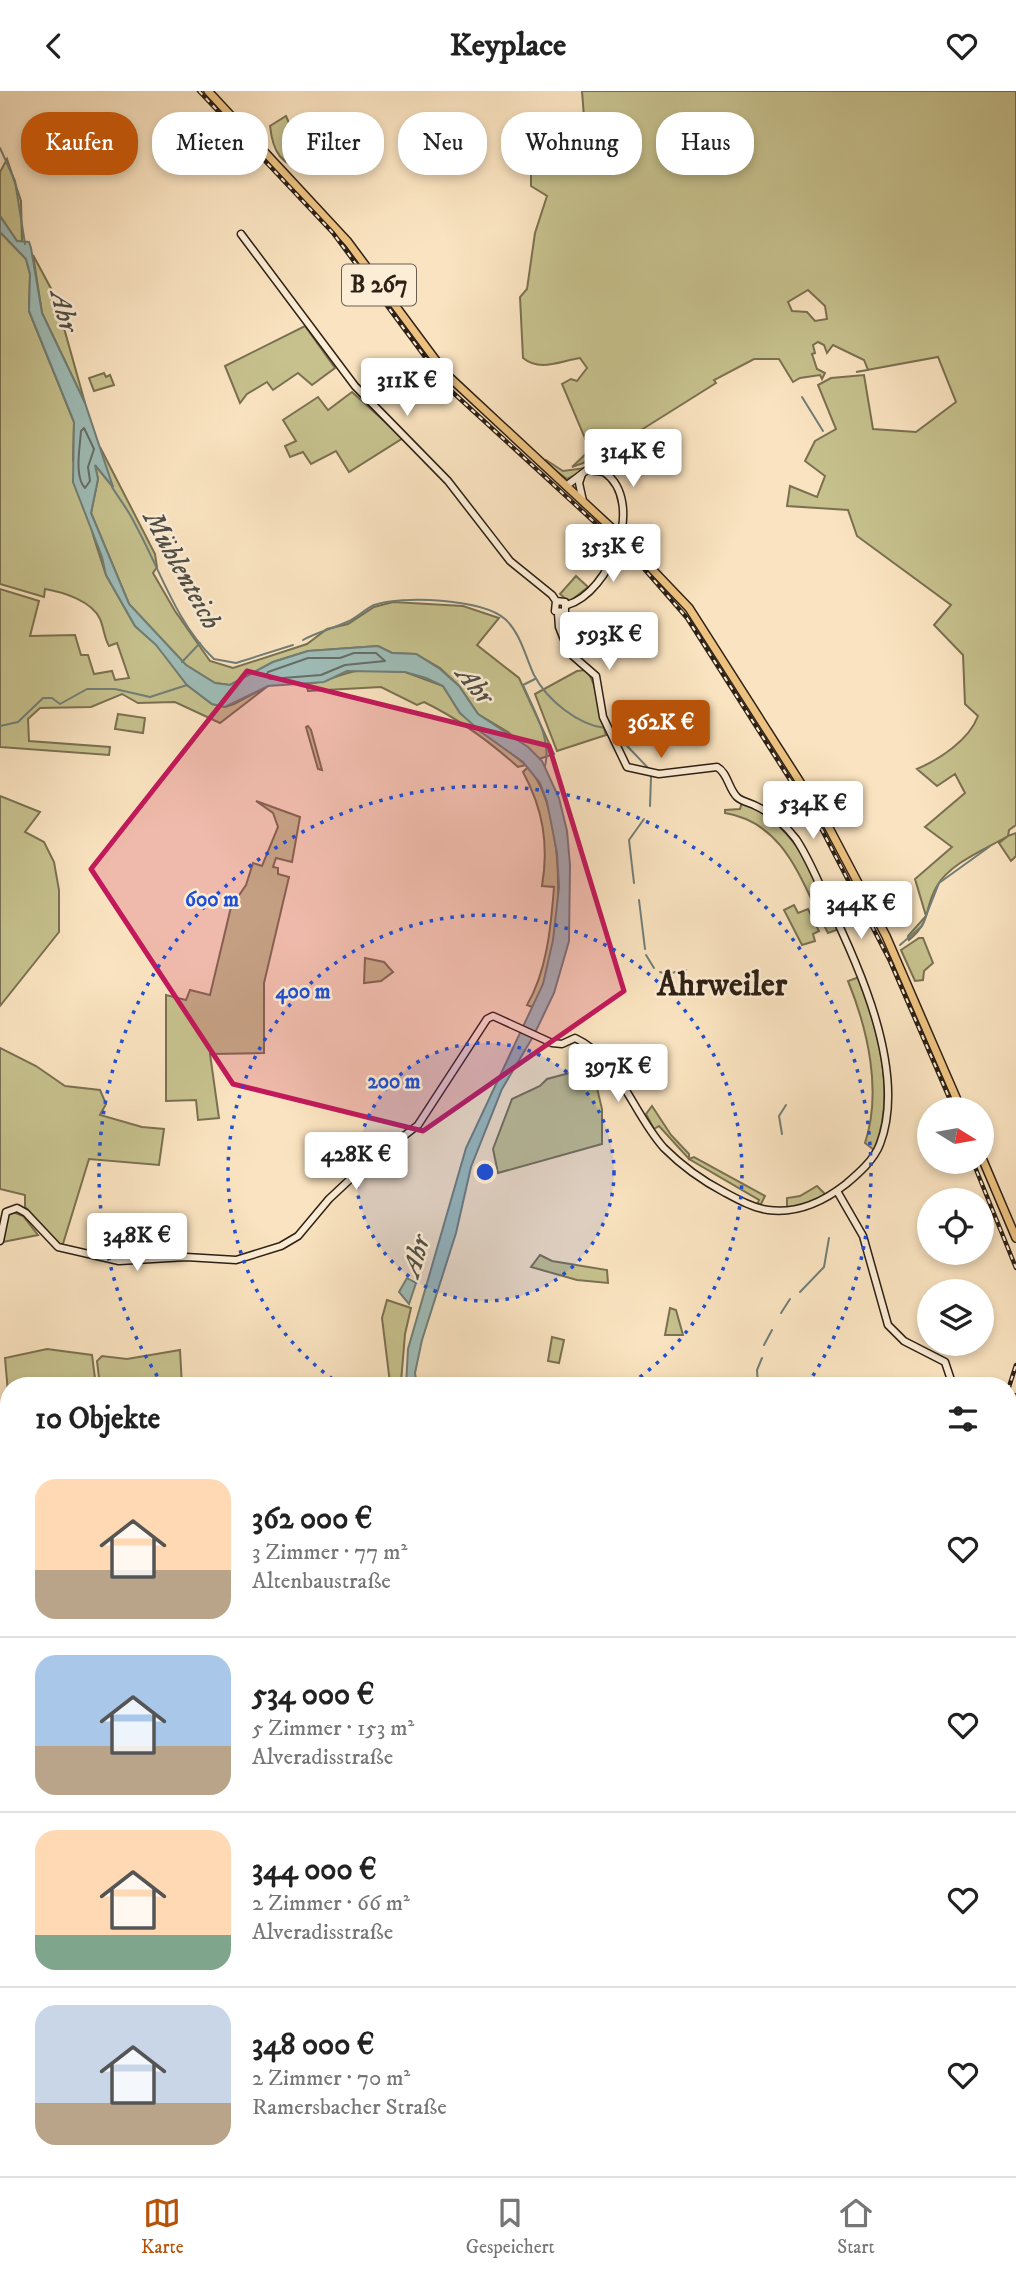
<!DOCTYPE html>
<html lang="de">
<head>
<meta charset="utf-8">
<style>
	body { margin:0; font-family:"IM FELL DW Pica",serif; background:#f2f2f2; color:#222; height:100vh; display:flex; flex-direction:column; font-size:26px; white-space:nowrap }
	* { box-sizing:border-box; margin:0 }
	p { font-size:23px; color:#767676 }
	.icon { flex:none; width:38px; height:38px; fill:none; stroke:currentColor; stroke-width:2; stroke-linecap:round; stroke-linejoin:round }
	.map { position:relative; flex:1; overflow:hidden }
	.drawer { position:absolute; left:0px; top:1286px; width:1017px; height:800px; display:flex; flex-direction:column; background:#fff; border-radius:28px 28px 0 0; box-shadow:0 4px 10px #0003 }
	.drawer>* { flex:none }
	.hud { position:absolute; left:21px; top:21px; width:975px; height:63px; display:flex; gap:14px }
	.needle { width:46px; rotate:101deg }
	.controls { position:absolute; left:917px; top:1006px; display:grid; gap:14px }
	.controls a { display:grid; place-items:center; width:77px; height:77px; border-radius:50%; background:#fff; box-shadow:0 4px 10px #0003; font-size:35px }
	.price { position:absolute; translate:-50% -60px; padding:0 16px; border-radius:7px; background:#fff; color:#222; font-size:23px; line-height:46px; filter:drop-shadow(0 2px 4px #0008) }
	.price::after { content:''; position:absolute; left:50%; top:42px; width:21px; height:16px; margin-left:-10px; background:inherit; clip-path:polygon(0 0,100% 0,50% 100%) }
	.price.active { background:#b45309; color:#fff }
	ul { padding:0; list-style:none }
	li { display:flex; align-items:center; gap:21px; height:175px; padding:0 35px }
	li+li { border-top:2px solid #e0e0e0 }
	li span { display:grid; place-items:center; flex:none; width:196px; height:140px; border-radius:21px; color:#555 }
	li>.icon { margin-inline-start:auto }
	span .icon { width:84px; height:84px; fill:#fffc; stroke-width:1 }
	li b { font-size:30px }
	h2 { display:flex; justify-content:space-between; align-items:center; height:84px; padding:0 35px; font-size:30px }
	.tag { padding:0 24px; border-radius:28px; background:#fff; box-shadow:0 4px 10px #0003; font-size:24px; line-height:63px }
	.tag.active { background:#b45309; color:#fff }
	header { display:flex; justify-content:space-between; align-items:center; height:91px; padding:0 35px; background:#fff; font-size:32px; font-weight:700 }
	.tab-bar { display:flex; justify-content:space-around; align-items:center; height:98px; border-top:2px solid #e0e0e0; background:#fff; font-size:19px; color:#767676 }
	.tab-bar a { display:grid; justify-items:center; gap:4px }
	.tab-bar .active { color:#b45309 }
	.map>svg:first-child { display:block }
	.green { fill:#c6c18d; stroke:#7a7051; stroke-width:2; fill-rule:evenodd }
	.water { fill:#9fbdb8; stroke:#717e77; stroke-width:2 }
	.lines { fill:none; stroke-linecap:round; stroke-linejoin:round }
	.shore { stroke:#666e66; stroke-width:2 }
	.stream { stroke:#717e77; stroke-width:2 }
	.secondary-casing { stroke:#2d2015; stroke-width:9 }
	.primary-casing { stroke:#2d2015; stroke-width:10 }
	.secondary { stroke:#fcedd6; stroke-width:6 }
	.primary { stroke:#edc280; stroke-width:7 }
	.rail-casing { stroke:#2d2015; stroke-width:4.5 }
	.rail { stroke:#fcedd6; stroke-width:2; stroke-dasharray:5; stroke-linecap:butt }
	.secondary-bridge-casing { stroke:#2d2015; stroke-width:9; stroke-linecap:butt }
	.primary-bridge-casing { stroke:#2d2015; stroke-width:10; stroke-linecap:butt }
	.secondary-bridge { stroke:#fcedd6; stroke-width:6 }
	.primary-bridge { stroke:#edc280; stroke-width:7 }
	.marked { fill:#c2185b; fill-opacity:0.2; stroke:#c2185b; stroke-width:5; stroke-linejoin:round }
	.ring { fill:none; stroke:#1d4ed8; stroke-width:3.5; stroke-dasharray:3.5 7 }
	.labels { text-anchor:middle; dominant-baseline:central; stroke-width:5; stroke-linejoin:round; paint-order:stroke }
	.shield { fill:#fcedd6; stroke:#6b5e4f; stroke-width:2 }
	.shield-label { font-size:24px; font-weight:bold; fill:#2d2015 }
	.water-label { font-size:28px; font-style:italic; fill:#4f4f46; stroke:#fcedd6 }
	.district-label { font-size:33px; font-weight:bold; fill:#2d2015; stroke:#fcedd6 }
	.centre { fill:#1d4ed8; stroke:#fcedd6; stroke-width:3.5 }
	.ring-label { font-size:21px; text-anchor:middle; font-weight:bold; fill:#1d4ed8; stroke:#fcedd6; stroke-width:5; stroke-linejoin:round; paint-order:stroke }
</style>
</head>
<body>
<header><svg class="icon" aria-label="back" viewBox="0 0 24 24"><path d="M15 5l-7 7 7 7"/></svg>Keyplace<svg class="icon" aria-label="heart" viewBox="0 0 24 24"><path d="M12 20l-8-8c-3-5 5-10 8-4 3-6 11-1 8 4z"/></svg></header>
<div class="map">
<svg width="1016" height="2085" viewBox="0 0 1016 2085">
	<rect width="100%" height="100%" fill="#fae3c0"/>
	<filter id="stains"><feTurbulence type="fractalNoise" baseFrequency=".00286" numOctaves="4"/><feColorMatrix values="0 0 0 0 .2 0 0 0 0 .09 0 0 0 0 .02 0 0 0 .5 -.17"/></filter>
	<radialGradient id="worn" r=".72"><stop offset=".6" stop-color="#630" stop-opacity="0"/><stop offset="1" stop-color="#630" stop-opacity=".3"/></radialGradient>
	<g class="green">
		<path d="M 582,0 L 1016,0 L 1016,734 L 1009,739 L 1008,745 L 1016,742 L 1016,765 L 1011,770 L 999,752 L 1008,745 C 986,758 950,772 937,795 C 923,818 933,829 909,849 L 908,845 L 926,825 L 915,788 L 952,756 L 925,736 L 965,702 L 955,683 L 937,695 L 917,678 C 940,668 969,649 978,625 L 965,613 L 963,564 L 934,534 L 951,514 L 857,445 L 848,419 L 787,415 L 790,395 L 817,406 L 825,385 L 805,370 L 815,350 L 836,338 L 818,294 L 831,287 L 864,284 L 873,338 L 916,341 L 956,311 L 938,266 L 856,281 L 868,279 L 864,269 L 833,254 L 827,262 L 824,254 L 818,251 L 813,254 L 815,262 L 812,263 L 817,278 L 825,282 L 822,288 L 820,284 L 800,287 L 793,291 L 779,268 L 754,268 L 714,289 L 716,292 L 638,341 L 616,360 L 572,376 L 590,359 L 562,293 L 571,288 L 577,290 L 587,277 L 580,267 C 560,270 540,281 523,267 L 520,206 L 527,198 L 535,142 L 547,105 L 531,95 L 531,77 C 554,77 566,78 572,55 L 580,54 L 584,26 ZM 808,199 L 825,215 L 827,228 L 815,230 L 807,221 L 792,220 L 788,211 Z"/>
		<path d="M 286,25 L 295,46 L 301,37 L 307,39 L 308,45 L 311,45 L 312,68 L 307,79 C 281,74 273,62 270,35 Z"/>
		<path d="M 7,68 L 21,110 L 22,151 L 17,150 L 0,125 L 0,81 Z"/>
		<path d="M 0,141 L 26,168 L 30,183 L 29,220 L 74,331 L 73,369 L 94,447 L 106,484 L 135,535 L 157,554 L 187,594 L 212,613 L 225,616 L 234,613 L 268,595 L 220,632 L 175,611 L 138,612 L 122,603 L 91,616 L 40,617 L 28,628 L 29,650 L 110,656 L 109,664 L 0,656 L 0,498 L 39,510 L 30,545 L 75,544 L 81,564 L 88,564 L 94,583 L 112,580 L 115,589 L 129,587 L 117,552 L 109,555 C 104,547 104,537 100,528 C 92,510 63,501 45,498 L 44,506 L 0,493 Z"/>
		<path d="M 33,164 L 55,205 L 85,312 L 42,222 Z"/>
		<path d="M 305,235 L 335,277 L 312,294 L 298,282 L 273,299 L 267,291 L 247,303 L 240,312 L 225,275 Z"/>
		<path d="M 104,282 L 106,286 L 110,284 L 114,294 L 94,300 L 89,287 Z"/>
		<path d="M 352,301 L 403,347 L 349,381 L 336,360 L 311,373 L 303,361 L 290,366 L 285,355 L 296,350 L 283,329 L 318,306 L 328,319 Z"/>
		<path d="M 101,358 L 155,463 L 157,476 L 153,482 L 175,520 L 210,570 L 233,577 L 307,553 L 327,538 L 348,533 L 374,516 L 393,511 L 463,515 L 499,527 L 477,554 L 519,587 L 554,663 L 539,668 L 508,641 L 478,623 L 459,595 L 440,577 L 416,563 L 392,562 L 378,555 L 308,560 L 273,571 L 230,594 L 215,592 L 186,574 L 129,513 L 91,422 L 98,388 L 95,374 L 113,396 L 100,363 Z"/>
		<path d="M 546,369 L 563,380 L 593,376 L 567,388 L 544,371 Z"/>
		<path d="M 576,485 L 588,496 L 569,511 L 560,503 Z"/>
		<path d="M 362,579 L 405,581 L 443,595 L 460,622 L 526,674 L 518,676 C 489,650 459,628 424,611 L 417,614 L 381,596 L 308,600 L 306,593 C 328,592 341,581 362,579 Z"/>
		<path d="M 586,579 C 598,593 600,625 606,644 L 557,660 L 535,603 L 577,580 Z"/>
		<path d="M 118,623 L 145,627 L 143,642 L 115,638 Z"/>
		<path d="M 308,635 L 311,639 L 322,679 L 318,678 L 306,636 Z"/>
		<path d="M 528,676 C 569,722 566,866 532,916 L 527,914 C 547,880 551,835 554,796 L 542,795 C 549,753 543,718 523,681 Z"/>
		<path d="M 0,705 L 40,721 L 25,741 L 44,751 L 54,771 L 59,799 L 59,841 L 0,915 Z"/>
		<path d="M 256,710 L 300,726 L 292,771 L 276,767 L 273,776 L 278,777 L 278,783 L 289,786 L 264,892 L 264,962 L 210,963 L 219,1027 L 198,1029 L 196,1009 L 166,1010 L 166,904 L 186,909 L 190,899 L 210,904 L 231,816 L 246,794 L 253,772 L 262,775 L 278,736 L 273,722 Z"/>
		<path d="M 742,711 C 799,736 814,786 839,838 L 828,842 C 802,794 787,732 725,722 L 725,719 L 740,718 Z"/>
		<path d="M 794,814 L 798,822 L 808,818 L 819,840 L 813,843 L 815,850 L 802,854 L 784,819 Z"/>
		<path d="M 919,847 L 923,847 L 933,872 L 924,880 L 923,889 L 915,890 L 901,859 Z"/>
		<path d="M 365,867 L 384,871 L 393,881 L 381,890 L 364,892 Z"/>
		<path d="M 859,886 C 878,940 897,1003 874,1059 L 865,1052 C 882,1001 868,939 848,890 Z"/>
		<path d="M 0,957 L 36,975 L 65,995 L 100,999 L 106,1013 L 100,1024 L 142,1036 L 164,1038 L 159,1074 L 89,1068 L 62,1156 L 25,1116 L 25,1104 L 0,1098 Z"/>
		<path d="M 592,976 L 602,1018 L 602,1053 L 498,1082 L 493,1058 L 512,1008 L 540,995 L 547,988 Z"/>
		<path d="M 652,1015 L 671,1044 L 689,1063 L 689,1068 L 694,1066 L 765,1105 L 760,1115 L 757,1114 L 759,1109 L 689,1068 L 659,1035 L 654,1038 L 646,1023 Z"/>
		<path d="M 817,1095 L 825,1103 C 814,1113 801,1114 787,1117 L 787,1107 L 800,1105 Z"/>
		<path d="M 13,1121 L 23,1125 L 38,1144 L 3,1151 L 7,1124 Z"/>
		<path d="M 540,1164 L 552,1170 L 607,1179 L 608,1192 L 577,1189 L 531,1176 Z"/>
		<path d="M 387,1209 L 411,1217 L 405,1243 L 401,1291 L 390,1292 L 382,1227 Z"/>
		<path d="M 670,1217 L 676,1219 L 683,1244 L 665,1244 Z"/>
		<path d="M 552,1246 L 564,1249 L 559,1272 L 548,1270 Z"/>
		<path d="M 47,1258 L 92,1264 L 96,1295 L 9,1295 L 9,1313 L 5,1267 Z"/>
		<path d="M 180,1259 L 182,1295 L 100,1295 L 97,1270 L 102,1265 L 127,1268 Z"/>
		<path d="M 9,1322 L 9,1684 L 0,1693 L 0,1323 Z"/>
		<path d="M 9,1851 L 9,2077 L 352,2077 L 351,2085 L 0,2085 L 0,1857 Z"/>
	</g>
	<g class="water">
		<path d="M 0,125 L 17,150 L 29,151 L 31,157 L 42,222 L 85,312 L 113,396 L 95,374 L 98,388 L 91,422 L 129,513 L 186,574 L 215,592 L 230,594 L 273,571 L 308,560 L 378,555 L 392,562 L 416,563 L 440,578 L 459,595 L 478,623 L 528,656 L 542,670 L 559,707 L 567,740 L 570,774 L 569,850 L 554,902 L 534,944 L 502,998 L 471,1076 L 456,1142 L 422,1249 L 415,1282 L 417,1295 L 406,1295 L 408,1258 L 466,1057 L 543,893 L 553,849 L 559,796 L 557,762 L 547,711 L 540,692 L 523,671 L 481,641 L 460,622 L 443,595 L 426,587 L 405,581 L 347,580 L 324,591 L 268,595 L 225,616 L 212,613 L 187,594 L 156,554 L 135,535 L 106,484 L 102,466 L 73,391 L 74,331 L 29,220 L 30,183 L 26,168 L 0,141 Z"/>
		<path d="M 407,1187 L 416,1192 L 409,1213 L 399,1201 Z"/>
	</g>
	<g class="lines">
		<g class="shore">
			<path d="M 84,337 L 94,358 L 88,376 L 90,390 L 85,397 C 74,386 80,356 81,340 Z"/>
			<path d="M 354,562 L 376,562 L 385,570 L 345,574 L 321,584 L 270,588 L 266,585 L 268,581 L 308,567 L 340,567 Z"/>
		</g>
		<g class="stream">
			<path d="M 0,57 L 15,90 L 25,153"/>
			<path d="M 802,306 L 823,340"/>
			<path d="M 112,396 C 120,409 129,420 135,433 C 160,478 176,532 214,568 L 236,572 L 293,554"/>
			<path d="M 303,549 C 317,541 332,538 347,531 C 357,527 365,518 374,514 C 402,504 482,508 505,528 C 520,541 526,567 534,584 C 547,609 578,634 605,637"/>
			<path d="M 182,571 L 200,552"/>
			<path d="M 535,588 L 523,594 C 533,618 552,648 545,675"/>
			<path d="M 0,635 L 18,631 L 43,607 L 52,607 L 60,613 L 87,598 L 115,598 L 150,606 L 187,594"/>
			<path d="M 611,638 L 650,679"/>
			<path d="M 650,715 L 651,686"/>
			<path d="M 634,792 L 629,749 L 644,728"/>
			<path d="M 639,809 L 645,858"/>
			<path d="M 900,854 L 922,835 L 939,792 L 989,756"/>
			<path d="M 646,864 L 654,877"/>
			<path d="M 660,881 L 666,883 L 686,879"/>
			<path d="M 782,1043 L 779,1025 L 786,1014"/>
			<path d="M 800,1201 L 824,1176 L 829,1147"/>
			<path d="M 781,1222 L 790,1208"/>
			<path d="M 764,1254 L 772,1239"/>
			<path d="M 758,1295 L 757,1279 L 762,1267"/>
			<path d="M 0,1697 L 9,1692"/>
		</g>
		<g class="secondary-casing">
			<g id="secondary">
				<path d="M 241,143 L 355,295 L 448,390 L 510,470 L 552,504 L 556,510 L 555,520 L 565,521 L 565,511 L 556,510"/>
				<path d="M 582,383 L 579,392 L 583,410"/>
				<path d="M 566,395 L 587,379 L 604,381 C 647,411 610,502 567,514"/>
				<path d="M 837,1100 L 863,1145 L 888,1234 L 904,1250 L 945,1271 L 953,1295"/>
				<path d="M 0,1150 L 6,1121 L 17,1117 L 26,1122 L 58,1156 L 119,1170 L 186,1166 L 236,1169 L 281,1155 L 298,1145 L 329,1108 L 360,1079 L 418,1034 L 487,928 L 493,925 L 552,952 L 562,953 L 575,947 C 619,967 633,1023 664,1057 C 681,1074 703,1090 724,1101 C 737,1108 753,1117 768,1119 C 798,1123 823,1111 846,1093 C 859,1082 874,1069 880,1053 C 908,980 857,870 825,805 C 816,786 808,766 796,748 C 786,735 771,722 756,715 C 750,712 741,710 737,706 C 728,697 728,682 717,676 L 659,683 L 627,676 L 603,626 L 596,585 L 573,565 L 565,551 L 559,536 L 558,522"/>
				<path d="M 719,2077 L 730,2085"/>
				<path d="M 886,2077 L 1003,2085"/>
				<path d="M 448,2085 L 496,2080 L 626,2077"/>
				<path d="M 741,2085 L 742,2077"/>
			</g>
		</g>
		<g class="primary-casing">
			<g id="primary">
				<path d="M 208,0 L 348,151 L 446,283 L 617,442"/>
				<path d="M 625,450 L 689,517 L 828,735 L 886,845 L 961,1018"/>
				<path d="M 982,1067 L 1016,1147"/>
				<path d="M 1008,1329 L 1016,1307"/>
				<path d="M 1008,1662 L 1016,1678"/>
				<path d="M 1008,1676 L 1016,1707"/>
			</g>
		</g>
		<use href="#secondary" class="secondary"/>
		<use href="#primary" class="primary"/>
		<g class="rail-casing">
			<g id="rail">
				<path d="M 199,0 L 333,142 L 448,297 L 639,472 L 687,527 L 822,739 L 890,870 L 954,1018"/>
				<path d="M 973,1071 L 1016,1177"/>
				<path d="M 1008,1299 L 1016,1274"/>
				<path d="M 1008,1776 L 1016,1836"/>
				<path d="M 1008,1948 L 1016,1910"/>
				<path d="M 958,2085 L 961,2077"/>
			</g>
		</g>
		<use href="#rail" class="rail"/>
		<g class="secondary-bridge-casing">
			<path id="secondary-bridge" d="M 1008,1827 L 1016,1827"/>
		</g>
		<g class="primary-bridge-casing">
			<path id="primary-bridge" d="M 617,442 L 625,450"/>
		</g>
		<use href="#secondary-bridge" class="secondary-bridge"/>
		<use href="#primary-bridge" class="primary-bridge"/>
	</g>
	<path class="marked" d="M 247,580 L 549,655 L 624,900 L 423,1040 L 233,993 L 91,778 Z"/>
	<circle cx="485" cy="1081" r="129" fill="#1d4ed8" fill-opacity=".12"/>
	<g class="ring">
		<circle cx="485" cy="1081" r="129"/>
		<path d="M341 1294A257 257 0 1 1 629 1294"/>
		<path d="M163 1294A386 386 0 1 1 807 1294"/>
	</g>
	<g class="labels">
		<rect class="shield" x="342" y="173.5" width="74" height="41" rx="5"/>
		<g class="shield-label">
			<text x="379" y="194">B 267</text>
		</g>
		<g class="water-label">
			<text transform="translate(64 220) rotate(75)">Ahr</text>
			<text transform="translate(182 479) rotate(61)">Mühlenteich</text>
			<text transform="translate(475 594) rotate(50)">Ahr</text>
			<text transform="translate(416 1165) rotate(-74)">Ahr</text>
		</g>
		<g class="district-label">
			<text x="722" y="894">Ahrweiler</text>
		</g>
	</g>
	<circle cx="485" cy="1081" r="10" class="centre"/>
	<g class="ring-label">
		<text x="212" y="815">600 m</text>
		<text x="303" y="907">400 m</text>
		<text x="394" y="997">200 m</text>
	</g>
	<rect width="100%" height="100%" filter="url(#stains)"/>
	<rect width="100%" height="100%" fill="url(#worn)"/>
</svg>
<div class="controls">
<a><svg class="needle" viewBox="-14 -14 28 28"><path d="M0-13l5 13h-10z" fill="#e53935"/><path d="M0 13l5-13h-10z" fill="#767676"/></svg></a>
<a><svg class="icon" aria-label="locate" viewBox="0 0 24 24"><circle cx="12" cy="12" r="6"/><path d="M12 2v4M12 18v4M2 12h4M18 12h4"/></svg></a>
<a><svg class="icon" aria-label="layers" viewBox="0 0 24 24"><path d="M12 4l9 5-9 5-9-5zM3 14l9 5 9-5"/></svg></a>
</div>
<b class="price" style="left:407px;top:327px">311K €</b>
<b class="price" style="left:633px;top:398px">314K €</b>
<b class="price" style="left:613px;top:493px">353K €</b>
<b class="price" style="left:609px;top:581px">593K €</b>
<b class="price active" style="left:661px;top:669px">362K €</b>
<b class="price" style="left:813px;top:750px">534K €</b>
<b class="price" style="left:861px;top:850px">344K €</b>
<b class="price" style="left:618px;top:1013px">397K €</b>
<b class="price" style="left:356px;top:1101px">428K €</b>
<b class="price" style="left:137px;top:1182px">348K €</b>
<div class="hud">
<a class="tag active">Kaufen</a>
<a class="tag">Mieten</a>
<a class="tag">Filter</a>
<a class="tag">Neu</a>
<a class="tag">Wohnung</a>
<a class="tag">Haus</a>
</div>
<section class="drawer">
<h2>10 Objekte<svg class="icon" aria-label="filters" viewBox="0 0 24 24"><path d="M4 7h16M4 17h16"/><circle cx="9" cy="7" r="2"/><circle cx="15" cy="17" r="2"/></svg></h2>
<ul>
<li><span style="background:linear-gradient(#ffd9b3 65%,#b9a48a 0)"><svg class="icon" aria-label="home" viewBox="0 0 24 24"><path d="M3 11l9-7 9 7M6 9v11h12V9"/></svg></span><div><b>362 000 €</b><p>3 Zimmer · 77 m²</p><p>Altenbaustraße</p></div><svg class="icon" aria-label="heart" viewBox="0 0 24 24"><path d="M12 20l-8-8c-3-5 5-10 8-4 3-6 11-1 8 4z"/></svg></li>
<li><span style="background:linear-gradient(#a9c7e8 65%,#b9a48a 0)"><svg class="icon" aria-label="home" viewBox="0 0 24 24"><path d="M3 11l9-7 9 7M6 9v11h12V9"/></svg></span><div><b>534 000 €</b><p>5 Zimmer · 153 m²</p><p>Alveradisstraße</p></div><svg class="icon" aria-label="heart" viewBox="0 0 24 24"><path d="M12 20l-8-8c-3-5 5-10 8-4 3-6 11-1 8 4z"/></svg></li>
<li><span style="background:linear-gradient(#ffd9b3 75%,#7fa58c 0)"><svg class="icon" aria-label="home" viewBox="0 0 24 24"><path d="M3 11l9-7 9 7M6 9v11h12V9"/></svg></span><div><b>344 000 €</b><p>2 Zimmer · 66 m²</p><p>Alveradisstraße</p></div><svg class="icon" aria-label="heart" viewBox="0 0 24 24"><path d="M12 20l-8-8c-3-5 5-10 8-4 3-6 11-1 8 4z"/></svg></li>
<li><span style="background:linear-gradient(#c9d6e8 70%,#b9a48a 0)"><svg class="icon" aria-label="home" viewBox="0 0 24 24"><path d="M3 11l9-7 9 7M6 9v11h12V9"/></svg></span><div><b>348 000 €</b><p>2 Zimmer · 70 m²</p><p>Ramersbacher Straße</p></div><svg class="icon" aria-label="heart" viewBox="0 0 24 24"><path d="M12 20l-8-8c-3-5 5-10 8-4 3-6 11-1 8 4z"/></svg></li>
</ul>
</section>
</div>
<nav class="tab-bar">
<a class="active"><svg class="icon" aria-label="map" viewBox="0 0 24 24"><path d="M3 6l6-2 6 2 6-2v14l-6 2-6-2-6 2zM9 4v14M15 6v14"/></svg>Karte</a>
<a><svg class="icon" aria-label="saved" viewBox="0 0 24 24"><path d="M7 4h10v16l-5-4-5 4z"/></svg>Gespeichert</a>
<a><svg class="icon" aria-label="home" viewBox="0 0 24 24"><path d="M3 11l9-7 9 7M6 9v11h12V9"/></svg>Start</a>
</nav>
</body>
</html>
